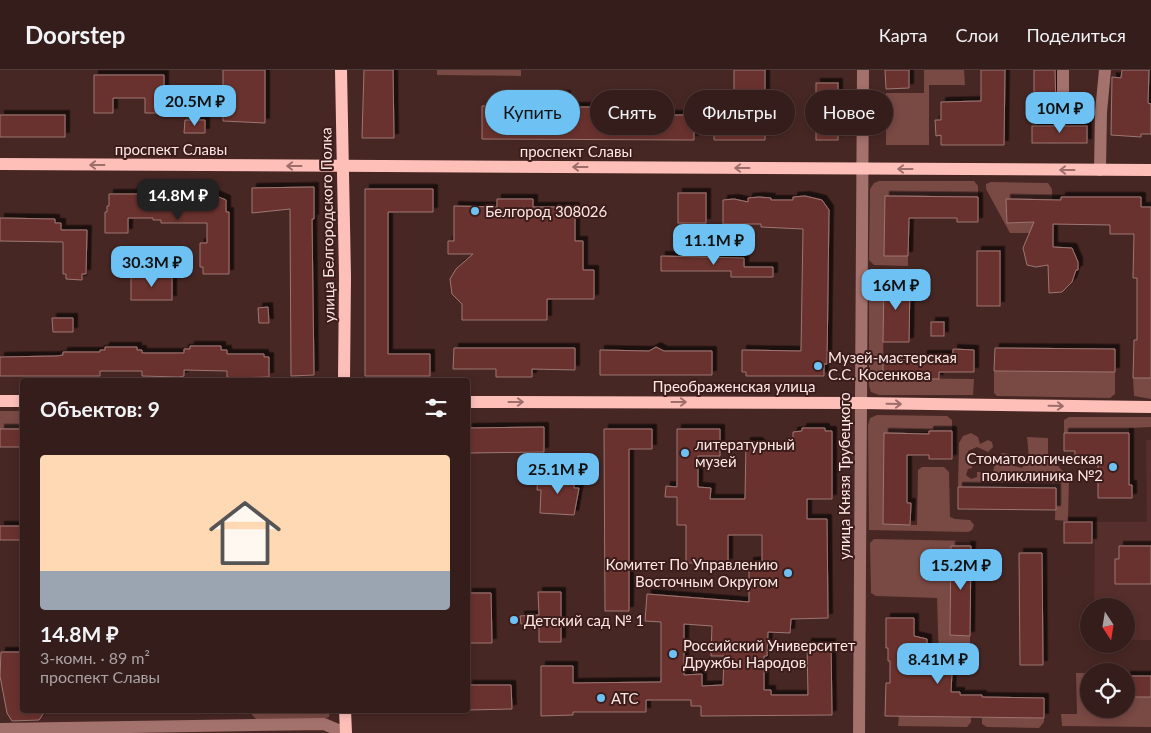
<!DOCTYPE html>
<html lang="ru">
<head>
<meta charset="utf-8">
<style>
	body { margin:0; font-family:Lato,sans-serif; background:#402a28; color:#f1f3f6; height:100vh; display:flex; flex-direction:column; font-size:19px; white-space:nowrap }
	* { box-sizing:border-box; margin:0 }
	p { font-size:16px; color:#aaa2a3 }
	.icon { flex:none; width:28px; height:28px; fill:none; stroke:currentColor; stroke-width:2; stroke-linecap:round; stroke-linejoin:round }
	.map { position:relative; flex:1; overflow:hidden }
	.sheet { position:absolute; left:20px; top:308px; width:450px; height:335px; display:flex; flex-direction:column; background:#351d1b; border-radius:5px; box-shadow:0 2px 8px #0003,0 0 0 1px #4f3b3a }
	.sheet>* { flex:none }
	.banner { position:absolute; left:485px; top:20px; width:475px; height:45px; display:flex; gap:10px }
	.needle { width:32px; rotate:168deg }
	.buttons { position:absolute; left:1080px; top:528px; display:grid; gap:10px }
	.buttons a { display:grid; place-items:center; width:55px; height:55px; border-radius:50%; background:#351d1b; box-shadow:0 2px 8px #0003,0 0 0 1px #4f3b3a; font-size:25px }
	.price { position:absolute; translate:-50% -42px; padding:0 11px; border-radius:10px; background:#6dc2f3; color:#111; font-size:16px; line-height:32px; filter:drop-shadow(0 1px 2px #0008) }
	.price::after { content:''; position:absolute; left:50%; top:30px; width:15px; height:11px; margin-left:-8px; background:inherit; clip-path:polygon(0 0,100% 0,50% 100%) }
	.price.selected { background:#222; color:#fff }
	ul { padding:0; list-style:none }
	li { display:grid; align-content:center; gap:10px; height:265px; padding:0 20px }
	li+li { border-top:1px solid #4f3b3a }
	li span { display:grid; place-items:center; height:155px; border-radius:5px; color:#555 }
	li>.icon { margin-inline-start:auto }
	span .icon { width:90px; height:90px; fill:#fffc; stroke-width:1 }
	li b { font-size:21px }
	h2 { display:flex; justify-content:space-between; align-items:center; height:60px; padding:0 20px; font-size:21px }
	.chip { padding:0 18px; border-radius:22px; background:#351d1b; box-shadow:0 2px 8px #0003,0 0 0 1px #4f3b3a; font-size:18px; line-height:45px }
	.chip.selected { background:#6dc2f3; color:#111 }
	header { display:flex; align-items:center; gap:30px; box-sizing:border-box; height:70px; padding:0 25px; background:#351d1b; border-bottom:1px solid #4f3b3a }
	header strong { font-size:24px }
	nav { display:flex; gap:28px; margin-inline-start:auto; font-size:18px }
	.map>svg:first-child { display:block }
	.built { fill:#562e2b }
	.green { fill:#794944 }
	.building { fill:#6a302d; stroke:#9d7773; fill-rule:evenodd; filter:url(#shadow) }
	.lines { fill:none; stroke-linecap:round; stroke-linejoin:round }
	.minor { stroke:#a4726d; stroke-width:12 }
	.major { stroke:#febfb9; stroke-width:12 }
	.oneway { stroke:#9d6e6a }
	.poi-dot { fill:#6dc2f3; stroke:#3c1d1b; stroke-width:2 }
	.labels { text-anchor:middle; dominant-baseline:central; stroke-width:4; stroke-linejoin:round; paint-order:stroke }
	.street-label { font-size:15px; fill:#fde7e5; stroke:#3c1d1b }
	.poi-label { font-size:15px; fill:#fde7e5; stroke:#3c1d1b; text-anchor:start }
</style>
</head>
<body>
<header>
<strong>Doorstep</strong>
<nav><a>Карта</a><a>Слои</a><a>Поделиться</a></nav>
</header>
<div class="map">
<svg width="1151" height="663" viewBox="0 0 1151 663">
	<defs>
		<filter id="shadow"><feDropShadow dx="4.5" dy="-4.5" stdDeviation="0" flood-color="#0009"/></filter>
	</defs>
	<rect width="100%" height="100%" fill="#472724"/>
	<path class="built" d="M 1146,370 L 1151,370 L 1151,570 L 1126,570 L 1126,536 L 1094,536 L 1095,452 L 1147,452 Z"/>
	<g class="green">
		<path d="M 437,0 L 521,0 L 521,6 L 437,5 Z"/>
		<path d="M 924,0 L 964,0 L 965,15 L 929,15 L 929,75 L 886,75 L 886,23 L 924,23 Z"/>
		<path d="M 879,111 L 974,111 L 978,116 L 978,127 L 885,126 L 884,186 L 908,186 L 908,196 L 874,195 L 869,190 L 870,119 L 874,113 Z"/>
		<path d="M 991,112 L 1048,113 L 1052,119 L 1053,152 L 1032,130 L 1006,129 L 1007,153 L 1040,152 L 1029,163 L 1010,163 L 986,119 L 986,114 Z"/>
		<path d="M 874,206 L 910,206 L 910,211 L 884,210 L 883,308 L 974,309 L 973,325 L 879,325 L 871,322 L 869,316 L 869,211 Z"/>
		<path d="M 994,301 L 1115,302 L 1115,324 L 1110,328 L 997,326 L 994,323 Z"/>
		<path d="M 1133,308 L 1151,308 L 1151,329 L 1134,326 Z"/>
		<rect x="0" y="341" width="22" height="18"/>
		<path d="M 877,345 L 947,346 L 952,350 L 952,361 L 884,364 L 883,454 L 917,455 L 918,400 L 922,397 L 944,397 L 949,402 L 950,447 L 955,449 L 970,450 L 974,455 L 972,460 L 968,462 L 869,460 L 868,355 L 870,348 Z"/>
		<path d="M 1069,347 L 1151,347 L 1151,357 L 1129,358 L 1129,363 L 1064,363 L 1064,350 Z"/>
		<path d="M 971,363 L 978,367 L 980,374 L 988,370 L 992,372 L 993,377 L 988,382 L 977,377 L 968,381 L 967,388 L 972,394 L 972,398 L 968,399 L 966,405 L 971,409 L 977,407 L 977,402 L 981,402 L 984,409 L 992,408 L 996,387 L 1002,383 L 1009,384 L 1015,396 L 1022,398 L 1029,388 L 1027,367 L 1048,368 L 1048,385 L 1069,408 L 1068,451 L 1055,450 L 1056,418 L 958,417 L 959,373 L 963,366 Z"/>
		<path d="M 874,469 L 970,471 L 971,476 L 951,476 L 950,565 L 970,566 L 970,591 L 967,596 L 942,596 L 939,593 L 937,528 L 876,526 L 871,523 L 870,473 Z"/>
		<path d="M 1076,603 L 1089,603 L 1089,639 L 1126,639 L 1126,627 L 1151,627 L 1151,657 L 1062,656 L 1061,644 L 1077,644 Z"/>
		<path d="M 251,640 L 262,641 L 330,641 L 329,647 L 324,649 L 256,649 L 252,645 Z"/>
		<path d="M 899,646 L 971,647 L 971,652 L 967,657 L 898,656 Z"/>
		<path d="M 982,648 L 1044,648 L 1044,652 L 1039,658 L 987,657 L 982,654 Z"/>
	</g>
	<g class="building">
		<path d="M 223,0 L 265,0 L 265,53 L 223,51 Z"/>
		<path d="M 364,0 L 393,0 L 394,68 L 362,68 Z"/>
		<path d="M 734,0 L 765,0 L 765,70 L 714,70 L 714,47 L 734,47 Z"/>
		<path d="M 885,0 L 909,0 L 909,18 L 886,19 Z"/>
		<path d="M 981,0 L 1005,0 L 1004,75 L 941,75 L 941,65 L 936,66 L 935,50 L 941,50 L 941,32 L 981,31 Z"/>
		<path d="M 1034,0 L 1055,0 L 1056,38 L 1034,38 Z"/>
		<path d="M 1122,0 L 1149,0 L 1148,33 L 1151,34 L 1151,64 L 1141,64 L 1141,67 L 1111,65 L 1112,7 L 1121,8 Z"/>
		<path d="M 94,5 L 164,5 L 164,43 L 145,43 L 145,28 L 113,28 L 113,43 L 94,43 Z"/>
		<rect x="816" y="13" width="22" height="57"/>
		<path d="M 550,25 L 566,25 L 566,37 L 618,37 L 618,45 L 694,45 L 694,70 L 482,69 L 482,36 L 550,37 Z"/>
		<rect x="0" y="45" width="65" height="22"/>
		<path d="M 185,50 L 205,50 L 205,63 L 184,63 Z"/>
		<rect x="1032" y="56" width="55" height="17"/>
		<path d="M 314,117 L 314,149 L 312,149 L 314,305 L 291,306 L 290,139 L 252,143 L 252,118 Z"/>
		<path d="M 365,119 L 433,119 L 433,142 L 388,142 L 388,284 L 430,284 L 430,306 L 365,306 Z"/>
		<rect x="678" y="123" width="28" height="30"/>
		<path d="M 109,124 L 212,124 L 226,130 L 226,142 L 229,142 L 229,204 L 203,204 L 203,197 L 200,197 L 200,173 L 207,173 L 207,153 L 161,153 L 161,150 L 153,150 L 153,148 L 128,148 L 128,163 L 105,163 L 105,142 L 107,142 L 107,136 L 109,136 Z"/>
		<path d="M 805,126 L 822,130 L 829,140 L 827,294 L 824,294 L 824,306 L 746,306 L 746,302 L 742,302 L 742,280 L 801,281 L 803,159 L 761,157 L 761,154 L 723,154 L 723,130 L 734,129 L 748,132 L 748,128 L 759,127 L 771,128 L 771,130 L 793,130 L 793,127 Z"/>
		<path d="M 885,126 L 978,127 L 978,152 L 957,152 L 957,148 L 909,148 L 908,186 L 884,186 Z"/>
		<path d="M 1061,127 L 1141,127 L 1141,137 L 1151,137 L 1151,308 L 1133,308 L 1134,270 L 1137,270 L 1137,208 L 1133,208 L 1134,164 L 1110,164 L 1110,155 L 1053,154 L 1053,177 L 1072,178 L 1078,192 L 1078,200 L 1076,200 L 1072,212 L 1062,222 L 1049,223 L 1048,195 L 1036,197 L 1027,195 L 1023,178 L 1034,152 L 1007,153 L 1006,129 L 1061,130 Z"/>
		<path d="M 497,129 L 533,129 L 533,137 L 575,137 L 575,171 L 583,171 L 583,200 L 594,200 L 594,229 L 547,229 L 547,250 L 462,250 L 462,234 L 452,224 L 450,209 L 456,199 L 473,184 L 448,184 L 448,171 L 454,171 L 454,136 L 497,137 Z"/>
		<path d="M 0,148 L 55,149 L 55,153 L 61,153 L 61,160 L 87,160 L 86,204 L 82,204 L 82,210 L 66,209 L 66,204 L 63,204 L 63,172 L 0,171 Z"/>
		<rect x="977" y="181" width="23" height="55"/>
		<path d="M 661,186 L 744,188 L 744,197 L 773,197 L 773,207 L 731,207 L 731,201 L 661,201 Z"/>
		<rect x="131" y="207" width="41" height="23"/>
		<path d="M 884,210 L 910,211 L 909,272 L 883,272 Z"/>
		<path d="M 268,237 L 269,253 L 259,253 L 258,238 Z"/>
		<path d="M 52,248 L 73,248 L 73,262 L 53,262 Z"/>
		<rect x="931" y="252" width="13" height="14"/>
		<path d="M 190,276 L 221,276 L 221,280 L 227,280 L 227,284 L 264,284 L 264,287 L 269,287 L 269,307 L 232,308 L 227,307 L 227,301 L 184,300 L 184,306 L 179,307 L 142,306 L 142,301 L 100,301 L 100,306 L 0,306 L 0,287 L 57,286 L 63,285 L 63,282 L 100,282 L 100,280 L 105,280 L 105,277 L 137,277 L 137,280 L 142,280 L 142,283 L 184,283 L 184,279 L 190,279 Z"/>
		<path d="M 656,277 L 664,281 L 712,281 L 712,305 L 600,305 L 600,280 L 649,281 Z"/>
		<path d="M 454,278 L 575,278 L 575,300 L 532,299 L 532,307 L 496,307 L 496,299 L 453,299 Z"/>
		<path d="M 995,278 L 1115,279 L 1115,302 L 994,301 Z"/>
		<path d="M 953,279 L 974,280 L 974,302 L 939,302 L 939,309 L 883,308 L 883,289 L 923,290 L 923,285 L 953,285 Z"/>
		<path d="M 544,357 L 544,382 L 468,383 L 468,358 Z"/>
		<path d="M 802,358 L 825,358 L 825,361 L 832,361 L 832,429 L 807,429 L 807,449 L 827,449 L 828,548 L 791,549 L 790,563 L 768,562 L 767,586 L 764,586 L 764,620 L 771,620 L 771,625 L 808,625 L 807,573 L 831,573 L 832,645 L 701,646 L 701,636 L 691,636 L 691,630 L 646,630 L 646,642 L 573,642 L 573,645 L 541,646 L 541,596 L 573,596 L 573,613 L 661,612 L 661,552 L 645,551 L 647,524 L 749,532 L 749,492 L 762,491 L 762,465 L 728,465 L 728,493 L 686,493 L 686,455 L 677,455 L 677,427 L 665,427 L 666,416 L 677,417 L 677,359 L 720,359 L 720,386 L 698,386 L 698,417 L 711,418 L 710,429 L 745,429 L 746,372 L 758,372 L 765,380 L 793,379 L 793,362 L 802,361 ZM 684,554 L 712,556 L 711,586 L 724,586 L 723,615 L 702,616 L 702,604 L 684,605 Z"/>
		<rect x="0" y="359" width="22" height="18"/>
		<path d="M 604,359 L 652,359 L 652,379 L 629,379 L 629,541 L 605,541 Z"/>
		<path d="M 929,361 L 952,361 L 952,389 L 929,389 L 929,385 L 907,385 L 907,433 L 911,433 L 910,455 L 883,454 L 884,363 L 929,364 Z"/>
		<path d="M 1064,363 L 1129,363 L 1129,415 L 1132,415 L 1132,428 L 1098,428 L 1098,392 L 1075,392 L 1075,381 L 1064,381 Z"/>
		<path d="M 538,405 L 574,407 L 574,418 L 579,418 L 574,445 L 540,443 L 541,420 L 537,420 Z"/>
		<path d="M 958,417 L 1056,418 L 1056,440 L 958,439 Z"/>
		<rect x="1064" y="452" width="28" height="21"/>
		<rect x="0" y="456" width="22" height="14"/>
		<path d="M 951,476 L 971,476 L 970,566 L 950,565 Z"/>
		<path d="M 1119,476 L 1151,476 L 1151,514 L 1115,514 L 1115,489 L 1119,489 Z"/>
		<path d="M 1019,483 L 1042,483 L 1043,595 L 1020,595 Z"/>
		<path d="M 538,522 L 561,522 L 561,572 L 539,572 L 539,554 L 521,554 L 520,546 L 539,545 Z"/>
		<path d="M 468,523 L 491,523 L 492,573 L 468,573 Z"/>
		<path d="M 886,548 L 914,548 L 914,566 L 927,569 L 927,586 L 920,586 L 919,602 L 952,603 L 951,622 L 960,622 L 960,625 L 982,625 L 982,627 L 1044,628 L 1044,648 L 885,646 L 886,613 L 890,613 L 890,591 L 888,591 L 888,578 L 886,578 Z"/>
		<path d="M 1,582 L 22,582 L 22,640 L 46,640 L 39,650 L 12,651 L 7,643 L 0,606 Z"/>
		<rect x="1126" y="606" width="25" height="21"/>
		<path d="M 468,615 L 511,615 L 512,639 L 468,640 Z"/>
	</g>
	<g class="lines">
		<g class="minor">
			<path d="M 1063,23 L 1063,0"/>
			<path d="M 1100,100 L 1101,42 L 1105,0"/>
			<path d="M 0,659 L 324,654 L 345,663"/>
			<path d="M 859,663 L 863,0"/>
		</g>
		<g class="major">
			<path d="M 341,0 L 345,207 L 344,310"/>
			<path d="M 0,94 L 1151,100"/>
			<path d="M 0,331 L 22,331"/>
			<path d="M 468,332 L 861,333 L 1151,337"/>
			<path d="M 345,640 L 346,663"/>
		</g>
	</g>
	<defs><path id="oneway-shaft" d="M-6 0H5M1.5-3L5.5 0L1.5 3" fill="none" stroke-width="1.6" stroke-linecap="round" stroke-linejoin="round" transform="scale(1.25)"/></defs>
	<g class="oneway">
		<use href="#oneway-shaft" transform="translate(97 95) rotate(-180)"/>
		<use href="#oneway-shaft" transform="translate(294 96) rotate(-180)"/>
		<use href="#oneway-shaft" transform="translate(580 97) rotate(-180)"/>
		<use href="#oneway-shaft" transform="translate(742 98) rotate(-180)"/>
		<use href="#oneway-shaft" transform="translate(905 99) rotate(-180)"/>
		<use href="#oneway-shaft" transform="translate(1067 100) rotate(-180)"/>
		<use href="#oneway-shaft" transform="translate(516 332)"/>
		<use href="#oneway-shaft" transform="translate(679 332)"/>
		<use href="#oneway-shaft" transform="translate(894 334) rotate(1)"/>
		<use href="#oneway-shaft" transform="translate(1056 336) rotate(1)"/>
	</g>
	<g class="poi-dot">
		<circle cx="475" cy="141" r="5"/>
		<circle cx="818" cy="296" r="5"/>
		<circle cx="685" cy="383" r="5"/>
		<circle cx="1113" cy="397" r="5"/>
		<circle cx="788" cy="503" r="5"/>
		<circle cx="514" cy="550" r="5"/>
		<circle cx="673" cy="584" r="5"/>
		<circle cx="601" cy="628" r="5"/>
	</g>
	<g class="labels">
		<g class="street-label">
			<text x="171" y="79">проспект Славы</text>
			<text x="576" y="81">проспект Славы</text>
			<text transform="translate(327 155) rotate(-91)">улица Белгородского Полка</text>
			<text x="734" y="316">Преображенская улица</text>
			<text transform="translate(844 406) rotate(-90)">улица Князя Трубецкого</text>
		</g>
		<g class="poi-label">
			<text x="485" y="141">Белгород 308026</text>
			<text x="828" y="287">Музей-мастерская<tspan x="828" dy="17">С.С. Косенкова</tspan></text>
			<text x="695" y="374">литературный<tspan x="695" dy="17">музей</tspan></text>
			<text x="1103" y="388" text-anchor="end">Стоматологическая<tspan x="1103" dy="17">поликлиника №2</tspan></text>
			<text x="778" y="494" text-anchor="end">Комитет По Управлению<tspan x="778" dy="17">Восточным Округом</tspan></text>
			<text x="524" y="550">Детский сад № 1</text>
			<text x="683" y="575">Российский Университет<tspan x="683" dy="17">Дружбы Народов</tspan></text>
			<text x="611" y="628">АТС</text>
		</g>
	</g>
</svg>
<div class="buttons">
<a><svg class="needle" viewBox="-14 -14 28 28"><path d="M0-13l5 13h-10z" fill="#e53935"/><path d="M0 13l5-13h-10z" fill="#aaa2a3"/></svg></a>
<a><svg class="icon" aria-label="locate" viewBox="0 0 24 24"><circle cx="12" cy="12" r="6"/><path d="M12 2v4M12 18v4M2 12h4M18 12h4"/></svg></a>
</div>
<b class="price" style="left:195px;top:57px">20.5M ₽</b>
<b class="price" style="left:1060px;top:64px">10M ₽</b>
<b class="price selected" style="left:178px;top:151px">14.8M ₽</b>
<b class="price" style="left:714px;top:196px">11.1M ₽</b>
<b class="price" style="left:152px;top:218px">30.3M ₽</b>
<b class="price" style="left:896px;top:241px">16M ₽</b>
<b class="price" style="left:558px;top:425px">25.1M ₽</b>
<b class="price" style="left:961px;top:521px">15.2M ₽</b>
<b class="price" style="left:938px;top:615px">8.41M ₽</b>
<div class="banner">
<a class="chip selected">Купить</a>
<a class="chip">Снять</a>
<a class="chip">Фильтры</a>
<a class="chip">Новое</a>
</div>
<section class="sheet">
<h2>Объектов: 9<svg class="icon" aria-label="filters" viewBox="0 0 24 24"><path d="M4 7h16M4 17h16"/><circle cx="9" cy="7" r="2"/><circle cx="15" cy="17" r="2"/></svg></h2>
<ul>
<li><span style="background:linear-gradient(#ffd9b3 75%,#9aa5b1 0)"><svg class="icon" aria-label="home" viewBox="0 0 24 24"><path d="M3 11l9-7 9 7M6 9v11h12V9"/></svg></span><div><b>14.8M ₽</b><p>3-комн. · 89 m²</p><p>проспект Славы</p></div></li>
</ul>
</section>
</div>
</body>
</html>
